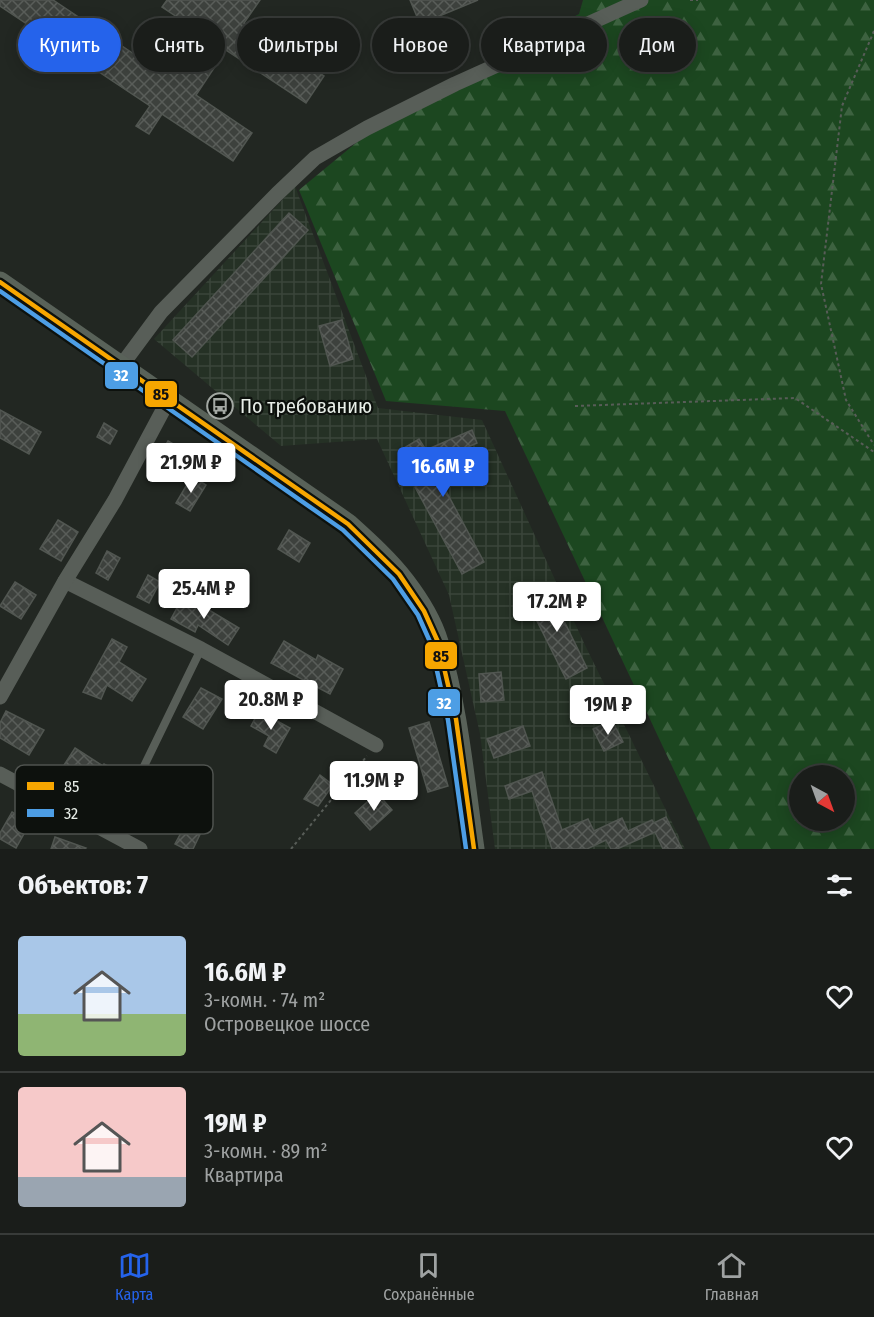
<!DOCTYPE html>
<html lang="ru">
<head>
<meta charset="utf-8">
<style>
	body { margin:0; font-family:"Fira Sans Condensed",sans-serif; background:#232623; color:#f1f3f6; height:100vh; display:flex; flex-direction:column; font-size:22px; white-space:nowrap }
	* { box-sizing:border-box; margin:0 }
	p { font-size:20px; color:#9fa2a2 }
	.icon { flex:none; width:33px; height:33px; fill:none; stroke:currentColor; stroke-width:2; stroke-linecap:round; stroke-linejoin:round }
	.map { position:relative; height:849px; overflow:hidden }
	.drawer { display:flex; flex-direction:column; background:#1a1d1a; flex:1 }
	.drawer>* { flex:none }
	.banner { position:absolute; left:18px; top:18px; width:838px; height:54px; display:flex; gap:12px }
	.needle { width:39px; rotate:139deg }
	.tools { position:absolute; left:789px; top:765px; display:grid; gap:12px }
	.tools a { display:grid; place-items:center; width:66px; height:66px; border-radius:50%; background:#1a1d1a; box-shadow:0 3px 15px #0003,0 0 0 2px #383b39; font-size:30px }
	.price { position:absolute; translate:-50% -51px; padding:0 14px; border-radius:6px; background:#fff; color:#222; font-size:20px; line-height:39px; filter:drop-shadow(0 2px 3px #0008) }
	.price::after { content:''; position:absolute; left:50%; top:36px; width:18px; height:14px; margin-left:-9px; background:inherit; clip-path:polygon(0 0,100% 0,50% 100%) }
	.price.on { background:#2563eb; color:#fff }
	ul { padding:0; list-style:none }
	li { display:flex; align-items:center; gap:18px; height:150px; padding:0 18px }
	li+li { border-top:2px solid #383b39 }
	li span { display:grid; place-items:center; flex:none; width:168px; height:120px; border-radius:6px; color:#555 }
	li>.icon { margin-inline-start:auto }
	span .icon { width:72px; height:72px; fill:#fffc; stroke-width:1 }
	li b { font-size:26px }
	h2 { display:flex; justify-content:space-between; align-items:center; height:72px; padding:0 18px; font-size:26px }
	.pill { padding:0 21px; border-radius:27px; background:#1a1d1a; box-shadow:0 3px 15px #0003,0 0 0 2px #383b39; font-size:21px; line-height:54px }
	.pill.on { background:#2563eb; color:#fff }
	.tabs { display:flex; justify-content:space-around; align-items:center; height:84px; border-top:2px solid #383b39; background:#1a1d1a; font-size:16px; color:#9fa2a2 }
	.tabs a { display:grid; justify-items:center; gap:3px }
	.tabs .on { color:#2563eb }
	.map>svg:first-child { display:block }
	.industrial { fill:url(#industrial-grid) }
	.forest { fill:url(#forest-firs); fill-rule:evenodd }
	.building { fill:url(#building-cross-hatch); stroke:#515651; stroke-width:1.5 }
	.lines { fill:none; stroke-linecap:round; stroke-linejoin:round }
	.path { stroke:#585d58; stroke-width:2; stroke-dasharray:3 3; stroke-linecap:butt }
	.lane { stroke:#585e58; stroke-width:8 }
	.street { stroke:#585e58; stroke-width:15 }
	.secondary { stroke:#596259; stroke-width:21 }
	.bus-1-casing { stroke:#0d110d; stroke-width:9 }
	.bus-2-casing { stroke:#0d110d; stroke-width:9 }
	.bus-1 { stroke:#f7a600; stroke-width:4.5 }
	.bus-2 { stroke:#4d9ee5; stroke-width:4.5 }
	.labels { text-anchor:middle; dominant-baseline:central; stroke-width:4.5; stroke-linejoin:round; paint-order:stroke }
	.poi-label { font-size:20px; fill:#e8eee8; stroke:#0d110d; text-anchor:start }
	.key { fill:#0d110d; stroke:#4f534f; stroke-width:1.5 }
	.key-label { font-size:16px; fill:#e8eee8 }
	.line-badge { stroke:#0d110d; stroke-width:2 }
	.badge-label { font-size:16px; text-anchor:middle; font-weight:bold; fill:#fff }
	.pale-badge-label { font-size:16px; text-anchor:middle; font-weight:bold; fill:#111 }
</style>
</head>
<body>
<div class="map">
<svg width="874" height="849" viewBox="0 0 874 849">
	<defs>
		<pattern id="industrial-grid" width="8" height="8" patternUnits="userSpaceOnUse" patternTransform="scale(1.5)"><rect width="8" height="8" fill="#253125"/><path d="M0 4h8M4 0v8" fill="none" stroke="#3a453a"/></pattern>
		<pattern id="forest-firs" width="22" height="20" patternUnits="userSpaceOnUse" patternTransform="scale(1.5)"><rect width="22" height="20" fill="#1c4720"/><path d="M5 1l3.5 6h-7zM16 11l3.5 6h-7z" fill="#3d6240"/></pattern>
		<pattern id="building-cross-hatch" width="8" height="8" patternUnits="userSpaceOnUse" patternTransform="scale(1.5)"><rect width="8" height="8" fill="#3d413d"/><path d="M0 0l8 8M0 8l8-8" fill="none" stroke="#595d59"/></pattern>
	</defs>
	<rect width="100%" height="100%" fill="#222722"/>
	<path class="industrial" d="M 295,186 L 378,408 L 482,420 L 584,643 L 685,849 L 495,849 L 480,734 L 449,595 L 377,439 L 281,446 L 154,339 Z"/>
	<path class="forest" d="M 583,0 L 874,0 L 874,849 L 711,849 L 505,411 L 386,401 L 299,190 L 362,138 L 505,53 L 579,14 ZM 800,776 L 844,776 L 844,820 L 800,820 Z"/>
	<g class="building">
		<path d="M 0,0 L 53,0 L 161,72 L 192,27 L 162,7 L 167,0 L 260,0 L 244,23 L 324,76 L 306,103 L 226,50 L 196,95 L 252,133 L 233,161 L 162,114 L 149,134 L 136,126 L 150,106 L 0,6 Z"/>
		<path d="M 410,0 L 478,0 L 420,24 Z"/>
		<path d="M 289,213 L 308,230 L 192,357 L 173,340 Z"/>
		<path d="M 342,320 L 353,359 L 330,366 L 319,326 Z"/>
		<path d="M 0,410 L 41,432 L 29,454 L 0,438 Z"/>
		<path d="M 104,423 L 117,431 L 110,444 L 97,437 Z"/>
		<path d="M 472,430 L 477,443 L 431,463 L 484,562 L 462,574 L 415,487 L 420,484 L 399,451 L 419,439 L 426,450 Z"/>
		<path d="M 168,441 L 187,452 L 175,473 L 156,462 Z"/>
		<path d="M 192,476 L 206,485 L 190,511 L 176,503 Z"/>
		<path d="M 58,520 L 78,532 L 61,561 L 40,549 Z"/>
		<path d="M 289,530 L 310,543 L 299,562 L 278,549 Z"/>
		<path d="M 107,551 L 120,558 L 108,580 L 96,573 Z"/>
		<path d="M 148,575 L 160,582 L 149,603 L 137,597 Z"/>
		<path d="M 15,582 L 36,595 L 21,619 L 0,606 Z"/>
		<path d="M 548,588 L 587,668 L 566,679 L 526,599 Z"/>
		<path d="M 184,595 L 239,628 L 228,645 L 198,625 L 195,632 L 171,619 Z"/>
		<path d="M 112,639 L 127,647 L 119,662 L 146,679 L 132,701 L 107,685 L 101,699 L 83,692 Z"/>
		<path d="M 284,641 L 316,660 L 318,655 L 343,669 L 330,694 L 271,663 Z"/>
		<path d="M 501,672 L 504,700 L 481,702 L 479,674 Z"/>
		<path d="M 201,688 L 222,699 L 203,729 L 183,717 Z"/>
		<path d="M 6,711 L 44,730 L 29,755 L 0,738 L 0,723 Z"/>
		<path d="M 259,711 L 290,728 L 276,753 L 264,746 L 269,736 L 251,726 Z"/>
		<path d="M 612,720 L 623,742 L 604,751 L 593,729 Z"/>
		<path d="M 429,722 L 448,786 L 428,792 L 409,728 Z"/>
		<path d="M 523,726 L 530,746 L 494,758 L 487,739 Z"/>
		<path d="M 75,748 L 103,766 L 104,764 L 121,773 L 109,796 L 76,779 L 72,786 L 57,776 Z"/>
		<path d="M 542,772 L 562,830 L 588,819 L 594,831 L 622,818 L 628,831 L 652,820 L 654,823 L 666,817 L 682,849 L 663,849 L 655,832 L 617,849 L 611,849 L 606,840 L 587,849 L 552,849 L 532,791 L 509,799 L 505,786 Z"/>
		<path d="M 320,775 L 333,785 L 318,806 L 304,799 Z"/>
		<path d="M 377,793 L 392,810 L 370,830 L 355,813 Z"/>
		<path d="M 12,812 L 30,823 L 16,848 L 0,839 L 0,833 Z"/>
		<path d="M 188,820 L 203,828 L 193,849 L 185,849 L 175,844 Z"/>
		<path d="M 55,837 L 86,848 L 85,849 L 51,849 Z"/>
	</g>
	<g class="lines">
		<g class="path">
			<path d="M 690,0 L 698,0"/>
			<path d="M 874,31 L 842,106 L 821,284 L 846,400 L 874,445"/>
			<path d="M 575,406 L 795,398 L 874,452"/>
			<path d="M 291,849 L 367,756"/>
		</g>
		<path class="lane" d="M 111,834 L 201,649"/>
		<g class="street">
			<path d="M 121,366 L 161,312 L 277,194 L 315,158 L 367,128 L 455,84 L 641,0"/>
			<path d="M 65,581 L 201,649 L 376,745"/>
			<path d="M 0,697 L 65,581 L 115,500 L 169,399"/>
			<path d="M 0,774 L 140,849"/>
		</g>
		<path class="secondary" d="M 0,282 L 348,524 C 368,542 389,561 405,582 C 418,599 432,622 438,642 C 458,709 464,780 474,849"/>
		<g class="bus-1-casing">
			<path id="bus-1" d="M 0,282 L 348,524 L 399,574 L 424,611 L 438,642 L 456,719 L 474,849"/>
		</g>
		<g class="bus-2-casing">
			<path id="bus-2" d="M 0,291 L 343,530 L 393,579 L 418,615 L 431,644 L 448,720 L 466,849"/>
		</g>
		<use href="#bus-1" class="bus-1"/>
		<use href="#bus-2" class="bus-2"/>
	</g>
	<defs>
		<g id="bus-ring" transform="scale(1.35)"><circle r="9.5" fill="#0d110d" stroke="#a3a8a3" stroke-width="1.5"/><path d="M-5-6H5V4H4V6H2V4H-2V6H-4V4H-5ZM-3.5-4V0h7V-4ZM-3.5 1.2v1.5H-2V1.2ZM2 1.2v1.5H3.5V1.2Z" fill="#a3a8a3"/></g>
	</defs>
	<g fill-rule="evenodd">
		<use href="#bus-ring" x="220" y="406"/>
	</g>
	<g class="labels">
		<g class="poi-label">
			<text x="240" y="406">По требованию</text>
		</g>
	</g>
	<rect x="15" y="765" width="198" height="69" rx="9" class="key"/>
	<rect x="27" y="782" width="27" height="8" fill="#f7a600"/>
	<rect x="27" y="809" width="27" height="8" fill="#4d9ee5"/>
	<g class="key-label">
		<text x="64" y="792">85</text>
		<text x="64" y="819">32</text>
	</g>
	<g class="line-badge">
		<rect x="104" y="361" width="35" height="29" rx="6" fill="#4d9ee5"/>
		<rect x="144" y="380" width="34" height="28" rx="6" fill="#f7a600"/>
		<rect x="424" y="641" width="34" height="29" rx="6" fill="#f7a600"/>
		<rect x="427" y="688" width="34" height="29" rx="6" fill="#4d9ee5"/>
	</g>
	<g class="badge-label">
		<text x="121" y="381">32</text>
		<text x="444" y="709">32</text>
	</g>
	<g class="pale-badge-label">
		<text x="161" y="400">85</text>
		<text x="441" y="662">85</text>
	</g>
</svg>
<div class="tools">
<a><svg class="needle" viewBox="-14 -14 28 28"><path d="M0-13l5 13h-10z" fill="#e53935"/><path d="M0 13l5-13h-10z" fill="#9fa2a2"/></svg></a>
</div>
<b class="price" style="left:191px;top:494px">21.9M ₽</b>
<b class="price on" style="left:443px;top:498px">16.6M ₽</b>
<b class="price" style="left:204px;top:620px">25.4M ₽</b>
<b class="price" style="left:557px;top:633px">17.2M ₽</b>
<b class="price" style="left:271px;top:731px">20.8M ₽</b>
<b class="price" style="left:608px;top:736px">19M ₽</b>
<b class="price" style="left:374px;top:812px">11.9M ₽</b>
<div class="banner">
<a class="pill on">Купить</a>
<a class="pill">Снять</a>
<a class="pill">Фильтры</a>
<a class="pill">Новое</a>
<a class="pill">Квартира</a>
<a class="pill">Дом</a>
</div>
</div>
<section class="drawer">
<h2>Объектов: 7<svg class="icon" aria-label="filters" viewBox="0 0 24 24"><path d="M4 7h16M4 17h16"/><circle cx="9" cy="7" r="2"/><circle cx="15" cy="17" r="2"/></svg></h2>
<ul>
<li><span style="background:linear-gradient(#a9c7e8 65%,#8fb573 0)"><svg class="icon" aria-label="home" viewBox="0 0 24 24"><path d="M3 11l9-7 9 7M6 9v11h12V9"/></svg></span><div><b>16.6M ₽</b><p>3-комн. · 74 m²</p><p>Островецкое шоссе</p></div><svg class="icon" aria-label="heart" viewBox="0 0 24 24"><path d="M12 20l-8-8c-3-5 5-10 8-4 3-6 11-1 8 4z"/></svg></li>
<li><span style="background:linear-gradient(#f6c9c9 75%,#9aa5b1 0)"><svg class="icon" aria-label="home" viewBox="0 0 24 24"><path d="M3 11l9-7 9 7M6 9v11h12V9"/></svg></span><div><b>19M ₽</b><p>3-комн. · 89 m²</p><p>Квартира</p></div><svg class="icon" aria-label="heart" viewBox="0 0 24 24"><path d="M12 20l-8-8c-3-5 5-10 8-4 3-6 11-1 8 4z"/></svg></li>
</ul>
</section>
<nav class="tabs">
<a class="on"><svg class="icon" aria-label="map" viewBox="0 0 24 24"><path d="M3 6l6-2 6 2 6-2v14l-6 2-6-2-6 2zM9 4v14M15 6v14"/></svg>Карта</a>
<a><svg class="icon" aria-label="saved" viewBox="0 0 24 24"><path d="M7 4h10v16l-5-4-5 4z"/></svg>Сохранённые</a>
<a><svg class="icon" aria-label="home" viewBox="0 0 24 24"><path d="M3 11l9-7 9 7M6 9v11h12V9"/></svg>Главная</a>
</nav>
</body>
</html>
